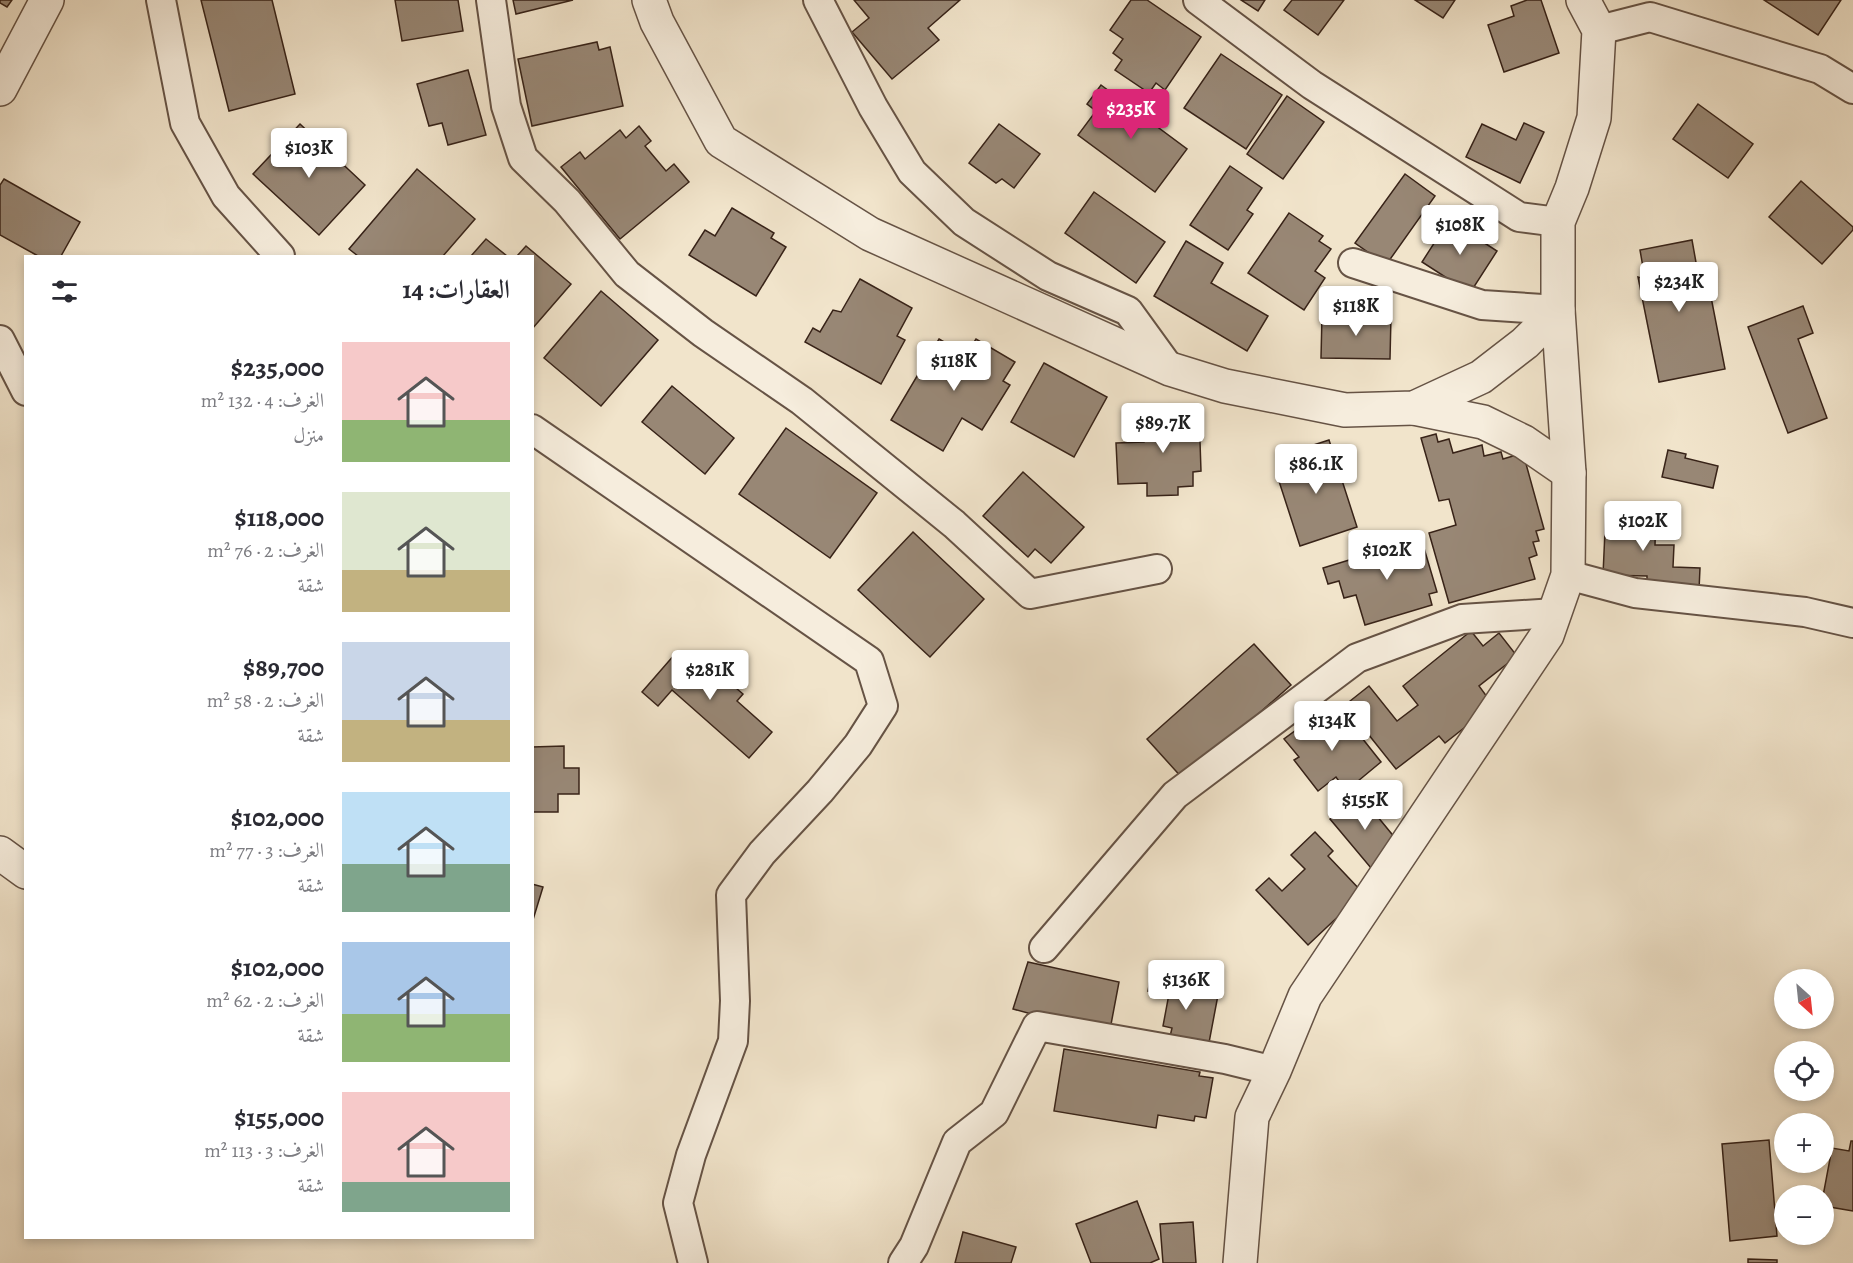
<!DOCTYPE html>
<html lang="ar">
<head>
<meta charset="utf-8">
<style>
	body { margin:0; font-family:Alegreya,Amiri,serif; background:#f7f7f7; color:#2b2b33; direction:rtl; height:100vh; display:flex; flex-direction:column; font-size:22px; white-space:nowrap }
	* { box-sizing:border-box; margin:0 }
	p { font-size:20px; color:#7c7c81 }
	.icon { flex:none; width:33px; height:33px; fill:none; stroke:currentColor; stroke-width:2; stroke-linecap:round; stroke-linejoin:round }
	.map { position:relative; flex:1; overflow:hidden; direction:ltr }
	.sheet { position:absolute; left:24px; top:255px; width:510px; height:984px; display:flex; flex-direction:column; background:#fff; border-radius:0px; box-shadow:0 3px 9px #0003; direction:rtl }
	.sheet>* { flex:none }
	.needle { width:39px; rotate:153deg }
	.fabs { position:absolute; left:1774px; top:969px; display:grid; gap:12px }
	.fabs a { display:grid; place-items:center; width:60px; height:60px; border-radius:50%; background:#fff; box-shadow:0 3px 9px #0003; font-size:30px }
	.price { position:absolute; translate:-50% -51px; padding:0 14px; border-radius:6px; background:#fff; color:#222; font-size:20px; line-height:39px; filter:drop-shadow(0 2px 3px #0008) }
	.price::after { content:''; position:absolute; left:50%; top:36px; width:18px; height:14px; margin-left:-9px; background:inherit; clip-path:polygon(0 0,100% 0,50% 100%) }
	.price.selected { background:#db2777; color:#fff }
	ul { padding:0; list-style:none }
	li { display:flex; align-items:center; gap:18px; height:150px; padding:0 24px }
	li span { display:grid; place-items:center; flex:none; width:168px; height:120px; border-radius:0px; color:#555 }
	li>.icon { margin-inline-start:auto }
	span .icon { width:72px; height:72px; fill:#fffc; stroke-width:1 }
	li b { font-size:26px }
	h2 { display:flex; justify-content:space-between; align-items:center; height:72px; padding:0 24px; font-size:26px }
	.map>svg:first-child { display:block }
	.building { fill:#988775; stroke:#382318; stroke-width:1.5 }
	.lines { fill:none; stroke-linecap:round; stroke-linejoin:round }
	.minor-casing { stroke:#665345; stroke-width:32 }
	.tertiary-casing { stroke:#665345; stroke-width:36 }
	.minor { stroke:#f6eddd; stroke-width:28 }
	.tertiary { stroke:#f6eddd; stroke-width:33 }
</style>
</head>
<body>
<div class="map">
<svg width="1853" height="1263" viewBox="0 0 1853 1263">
	<rect width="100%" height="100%" fill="#f1e4cb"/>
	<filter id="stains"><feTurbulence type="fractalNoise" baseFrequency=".00333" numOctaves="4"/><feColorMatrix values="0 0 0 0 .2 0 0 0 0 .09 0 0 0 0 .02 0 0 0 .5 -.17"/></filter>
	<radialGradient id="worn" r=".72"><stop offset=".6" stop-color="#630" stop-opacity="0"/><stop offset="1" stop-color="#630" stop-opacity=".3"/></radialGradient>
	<g class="building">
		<path d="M 0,0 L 12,0 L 7,7 L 0,3 Z"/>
		<path d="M 201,0 L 272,0 L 295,94 L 229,111 Z"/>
		<path d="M 395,0 L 458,0 L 463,31 L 402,41 Z"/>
		<path d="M 513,0 L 573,0 L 516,14 Z"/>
		<path d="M 854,0 L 960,0 L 928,28 L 939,40 L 892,79 L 852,32 L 869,18 Z"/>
		<path d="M 1131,0 L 1147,0 L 1201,37 L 1165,90 L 1156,83 L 1149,93 L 1115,70 L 1122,60 L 1113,53 L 1123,39 L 1110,30 Z"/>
		<path d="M 1241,0 L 1265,0 L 1258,11 Z"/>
		<path d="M 1292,0 L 1344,0 L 1318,35 L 1284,10 Z"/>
		<path d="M 1415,0 L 1455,0 L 1443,18 Z"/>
		<path d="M 1527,0 L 1541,0 L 1559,53 L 1504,72 L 1488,25 L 1514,16 L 1511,6 Z"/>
		<path d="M 1764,0 L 1841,0 L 1818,35 Z"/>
		<path d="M 597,42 L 599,50 L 610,47 L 623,106 L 532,126 L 518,59 Z"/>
		<path d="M 1221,54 L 1282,95 L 1246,149 L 1184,108 Z"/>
		<path d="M 468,70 L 486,135 L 448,145 L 442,123 L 429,126 L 417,84 Z"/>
		<path d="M 1101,85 L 1187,149 L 1155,192 L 1078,135 L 1096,111 L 1087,104 Z"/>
		<path d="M 1287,96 L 1324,122 L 1283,179 L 1247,154 Z"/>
		<path d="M 1698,104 L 1753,144 L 1728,178 L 1673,139 Z"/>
		<path d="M 1524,123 L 1544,132 L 1520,183 L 1466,157 L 1482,124 L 1516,140 Z"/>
		<path d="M 300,124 L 365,185 L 319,235 L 253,174 Z"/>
		<path d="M 999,124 L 1040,154 L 1014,188 L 1002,179 L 996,183 L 969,163 Z"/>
		<path d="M 639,126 L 651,141 L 645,146 L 666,171 L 674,164 L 689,182 L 620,239 L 561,167 L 580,152 L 585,159 L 620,130 L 626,138 Z"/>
		<path d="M 1230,166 L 1262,188 L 1247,210 L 1253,214 L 1228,250 L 1190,225 Z"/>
		<path d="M 417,169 L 475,219 L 443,256 L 358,256 L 349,249 Z"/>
		<path d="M 1405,174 L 1435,196 L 1386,265 L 1355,243 Z"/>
		<path d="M 4,179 L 80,222 L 61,256 L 38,256 L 0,235 L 0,185 Z"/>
		<path d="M 1801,181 L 1853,227 L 1853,230 L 1822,264 L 1769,217 Z"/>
		<path d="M 1094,192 L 1165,242 L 1136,283 L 1065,233 Z"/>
		<path d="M 732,208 L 774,233 L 771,238 L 786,247 L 756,296 L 689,255 L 705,230 L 715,236 Z"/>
		<path d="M 1289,213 L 1323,236 L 1319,241 L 1331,249 L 1315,271 L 1325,278 L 1304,310 L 1248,273 Z"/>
		<path d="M 1449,220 L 1497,251 L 1470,293 L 1422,262 Z"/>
		<path d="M 486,239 L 507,256 L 471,256 Z"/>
		<path d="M 1692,240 L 1697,268 L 1705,266 L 1725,369 L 1659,382 L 1638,277 L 1645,279 L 1640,250 Z"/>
		<path d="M 1186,241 L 1223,263 L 1211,283 L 1268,316 L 1247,351 L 1154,296 Z"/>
		<path d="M 526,246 L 571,284 L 532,329 L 532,256 L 517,256 Z"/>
		<path d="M 860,279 L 912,308 L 897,336 L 905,340 L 881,384 L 805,342 L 813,328 L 820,332 L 833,310 L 841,312 Z"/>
		<path d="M 601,291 L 658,340 L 601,406 L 544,358 Z"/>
		<path d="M 1803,306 L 1813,333 L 1798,339 L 1827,418 L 1788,433 L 1748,327 Z"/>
		<path d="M 1322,315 L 1391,316 L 1390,359 L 1321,358 Z"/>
		<path d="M 939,339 L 966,355 L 976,339 L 1015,362 L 1003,381 L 1010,385 L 982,430 L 962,418 L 943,451 L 891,420 Z"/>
		<path d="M 1044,363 L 1107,397 L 1074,457 L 1011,422 Z"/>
		<path d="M 672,386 L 734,438 L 705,474 L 642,422 Z"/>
		<path d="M 1199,412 L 1201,471 L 1193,472 L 1193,486 L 1178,487 L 1178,495 L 1147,496 L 1147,483 L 1118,484 L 1116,443 L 1144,442 L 1144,414 Z"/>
		<path d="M 786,428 L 877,493 L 830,558 L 739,494 Z"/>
		<path d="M 1436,434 L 1438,442 L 1449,439 L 1453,453 L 1482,445 L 1484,456 L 1501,452 L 1503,459 L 1523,453 L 1544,529 L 1536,531 L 1539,541 L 1533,542 L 1537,555 L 1529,558 L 1535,579 L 1449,603 L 1429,533 L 1456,525 L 1449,499 L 1439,501 L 1421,438 Z"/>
		<path d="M 1329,440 L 1357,527 L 1300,546 L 1276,472 L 1288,468 L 1286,460 L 1300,456 L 1298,450 Z"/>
		<path d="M 1668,450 L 1686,454 L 1685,458 L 1718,466 L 1713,488 L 1662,477 Z"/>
		<path d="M 1023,472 L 1084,527 L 1051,563 L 1035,549 L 1028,557 L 983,516 Z"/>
		<path d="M 1606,509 L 1656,511 L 1655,545 L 1674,545 L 1673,567 L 1700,568 L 1699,590 L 1647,589 L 1647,576 L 1603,575 Z"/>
		<path d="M 913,532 L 984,599 L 930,657 L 858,590 Z"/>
		<path d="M 1421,538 L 1437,592 L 1429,594 L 1432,605 L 1365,625 L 1356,595 L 1344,598 L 1339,581 L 1328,584 L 1323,568 Z"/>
		<path d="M 1471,631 L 1483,646 L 1499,633 L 1517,656 L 1479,686 L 1493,705 L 1445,743 L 1439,736 L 1396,769 L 1345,705 L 1369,686 L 1397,721 L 1418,705 L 1403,686 Z"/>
		<path d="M 1254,644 L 1291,685 L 1184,780 L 1147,739 Z"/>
		<path d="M 675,654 L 692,668 L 701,658 L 743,694 L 737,701 L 772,732 L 749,758 L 672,690 L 658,706 L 642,692 Z"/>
		<path d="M 1339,709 L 1381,762 L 1346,791 L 1336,777 L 1318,791 L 1294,760 L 1299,757 L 1284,739 L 1307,722 L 1314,730 Z"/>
		<path d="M 564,746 L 564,768 L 579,768 L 579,794 L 558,794 L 558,812 L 532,812 L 532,747 Z"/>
		<path d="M 1359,794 L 1400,844 L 1371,868 L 1330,819 Z"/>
		<path d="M 1315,832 L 1333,851 L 1328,856 L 1363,893 L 1308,945 L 1256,890 L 1269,878 L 1282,891 L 1305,869 L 1291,855 Z"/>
		<path d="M 532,884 L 543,887 L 532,923 Z"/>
		<path d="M 1028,962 L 1119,982 L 1109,1035 L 1013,1009 Z"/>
		<path d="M 1152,969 L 1170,973 L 1168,986 L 1218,995 L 1208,1048 L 1169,1041 L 1172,1028 L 1163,1026 L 1169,994 L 1148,991 Z"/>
		<path d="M 1064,1049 L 1200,1072 L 1199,1076 L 1213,1078 L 1206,1118 L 1195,1116 L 1194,1121 L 1158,1115 L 1156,1128 L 1054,1111 Z"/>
		<path d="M 1769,1140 L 1777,1236 L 1730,1241 L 1722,1144 Z"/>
		<path d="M 1851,1141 L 1853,1141 L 1853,1211 L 1824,1206 L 1823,1196 L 1832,1148 L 1849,1151 Z"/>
		<path d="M 1137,1201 L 1159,1259 L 1150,1263 L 1091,1263 L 1076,1224 Z"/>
		<path d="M 1193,1222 L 1196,1263 L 1163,1263 L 1160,1224 Z"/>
		<path d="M 963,1232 L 1016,1247 L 1011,1263 L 955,1263 Z"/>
		<path d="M 1748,1259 L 1777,1260 L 1777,1263 L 1748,1263 Z"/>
	</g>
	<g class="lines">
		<g class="minor-casing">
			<g id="minor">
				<path d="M 161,0 L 185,123 L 226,196 L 280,256"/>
				<path d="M 491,0 L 506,106 L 523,158 L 567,201 L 627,274 L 703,333 L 802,401 L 954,524 L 1030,594 L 1157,569"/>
				<path d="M 818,0 L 873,107 L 912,172 L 964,222 L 1048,276 L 1128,311 L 1170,369"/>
				<path d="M 1198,0 L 1312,85 L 1519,217 L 1558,222"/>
				<path d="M 1599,30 L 1650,17 L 1820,69 L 1853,89"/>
				<path d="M 1353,263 L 1482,305 L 1558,310"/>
				<path d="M 0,340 L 26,391"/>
				<path d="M 532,429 L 869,661 L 883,706 L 858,745 L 820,791 L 762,853 L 731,895 L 735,1001 L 733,1041 L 691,1155 L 678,1203 L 693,1263"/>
				<path d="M 1568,575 L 1635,593 L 1805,612 L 1853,623"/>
				<path d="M 1044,948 L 1175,795 L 1357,658 L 1462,619 L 1555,613"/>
				<path d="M 903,1263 L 914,1246 L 957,1142 L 994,1113 L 1037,1026 L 1225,1059 L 1274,1071"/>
			</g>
		</g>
		<g class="tertiary-casing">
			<g id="tertiary">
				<path d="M 649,0 L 657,22 L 721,141 L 870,234 L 1170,369 L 1225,386 L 1345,410 L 1414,408 L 1481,377 L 1525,343 L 1558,310"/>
				<path d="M 0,89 L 47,0"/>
				<path d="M 1414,408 L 1483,422 L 1524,442 L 1569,473"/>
				<path d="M 0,853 L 26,872"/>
				<path d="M 1240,1263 L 1252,1117 L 1274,1071 L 1305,996 L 1547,635 L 1568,575 L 1569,473 L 1558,310 L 1558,222 L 1572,188 L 1594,118 L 1599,30 L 1583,0"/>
			</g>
		</g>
		<use href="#minor" class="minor"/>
		<use href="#tertiary" class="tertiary"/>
	</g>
	<rect width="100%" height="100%" filter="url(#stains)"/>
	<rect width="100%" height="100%" fill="url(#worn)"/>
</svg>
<div class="fabs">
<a><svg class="needle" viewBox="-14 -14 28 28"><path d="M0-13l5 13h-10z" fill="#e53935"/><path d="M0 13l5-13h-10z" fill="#7c7c81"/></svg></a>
<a><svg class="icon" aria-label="locate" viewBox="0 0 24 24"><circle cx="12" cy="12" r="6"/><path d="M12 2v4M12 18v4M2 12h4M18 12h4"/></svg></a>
<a>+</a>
<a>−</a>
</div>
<b class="price selected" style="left:1131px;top:140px">$235K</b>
<b class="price" style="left:309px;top:179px">$103K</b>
<b class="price" style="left:1460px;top:256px">$108K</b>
<b class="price" style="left:1679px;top:313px">$234K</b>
<b class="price" style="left:1356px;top:337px">$118K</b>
<b class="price" style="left:954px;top:392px">$118K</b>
<b class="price" style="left:1163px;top:454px">$89.7K</b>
<b class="price" style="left:1316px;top:495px">$86.1K</b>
<b class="price" style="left:1643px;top:552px">$102K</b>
<b class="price" style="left:1387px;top:581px">$102K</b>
<b class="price" style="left:710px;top:701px">$281K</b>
<b class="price" style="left:1332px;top:752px">$134K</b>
<b class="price" style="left:1365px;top:831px">$155K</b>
<b class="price" style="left:1186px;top:1011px">$136K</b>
<section class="sheet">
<h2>العقارات: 14<svg class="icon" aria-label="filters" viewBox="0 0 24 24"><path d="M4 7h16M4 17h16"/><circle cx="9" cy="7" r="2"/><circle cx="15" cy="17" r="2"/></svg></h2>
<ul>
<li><span style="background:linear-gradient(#f6c9c9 65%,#8fb573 0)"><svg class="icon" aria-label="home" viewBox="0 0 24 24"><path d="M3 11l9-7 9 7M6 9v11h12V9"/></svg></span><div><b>$235,000</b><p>الغرف: 4 · 132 m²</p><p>منزل</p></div></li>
<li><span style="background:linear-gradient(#dfe7d0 65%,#c2b280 0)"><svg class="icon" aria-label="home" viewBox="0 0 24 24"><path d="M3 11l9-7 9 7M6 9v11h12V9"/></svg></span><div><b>$118,000</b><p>الغرف: 2 · 76 m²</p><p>شقة</p></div></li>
<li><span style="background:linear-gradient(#c9d6e8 65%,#c2b280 0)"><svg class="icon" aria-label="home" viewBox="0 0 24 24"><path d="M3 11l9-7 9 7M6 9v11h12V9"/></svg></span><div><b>$89,700</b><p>الغرف: 2 · 58 m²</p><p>شقة</p></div></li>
<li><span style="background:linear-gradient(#bfe0f5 60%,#7fa58c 0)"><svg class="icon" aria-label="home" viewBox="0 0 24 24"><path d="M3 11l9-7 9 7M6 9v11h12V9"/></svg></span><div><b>$102,000</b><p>الغرف: 3 · 77 m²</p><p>شقة</p></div></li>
<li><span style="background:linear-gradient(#a9c7e8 60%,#8fb573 0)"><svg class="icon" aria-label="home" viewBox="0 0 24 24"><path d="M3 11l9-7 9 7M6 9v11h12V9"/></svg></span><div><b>$102,000</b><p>الغرف: 2 · 62 m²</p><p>شقة</p></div></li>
<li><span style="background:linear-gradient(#f6c9c9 75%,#7fa58c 0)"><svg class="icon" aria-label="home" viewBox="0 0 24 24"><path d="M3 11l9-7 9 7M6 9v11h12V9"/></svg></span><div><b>$155,000</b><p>الغرف: 3 · 113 m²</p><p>شقة</p></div></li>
</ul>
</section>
</div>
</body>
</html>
